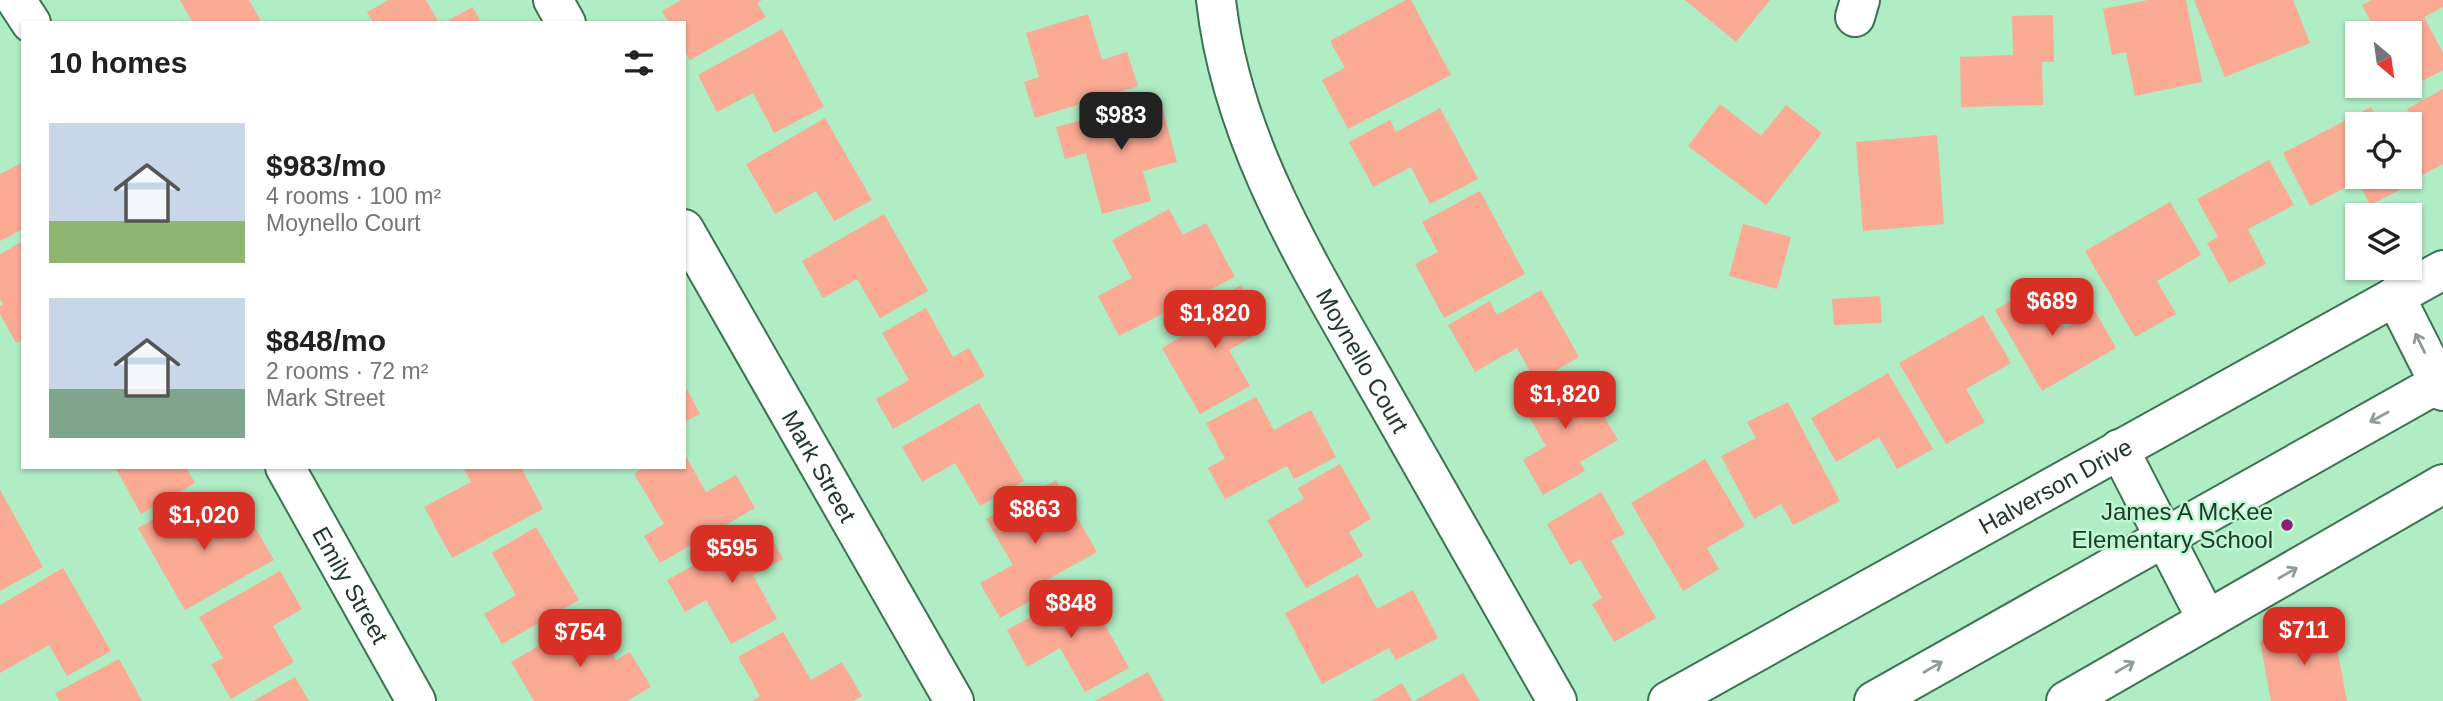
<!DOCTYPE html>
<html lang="en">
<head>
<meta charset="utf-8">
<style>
	body { margin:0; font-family:Helvetica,sans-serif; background:#f6f6f6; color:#202124; height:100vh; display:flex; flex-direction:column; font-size:26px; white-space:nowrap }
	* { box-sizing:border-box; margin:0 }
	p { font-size:23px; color:#757577 }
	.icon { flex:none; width:38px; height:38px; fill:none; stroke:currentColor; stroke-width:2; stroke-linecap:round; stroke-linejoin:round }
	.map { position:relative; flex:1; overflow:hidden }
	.drawer { position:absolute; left:21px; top:21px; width:665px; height:448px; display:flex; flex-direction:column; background:#fff; border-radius:0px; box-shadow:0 2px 5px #0004 }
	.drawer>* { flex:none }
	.needle { width:46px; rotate:151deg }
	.buttons { position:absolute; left:2345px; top:21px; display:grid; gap:14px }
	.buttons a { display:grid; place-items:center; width:77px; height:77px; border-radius:0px; background:#fff; box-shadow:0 2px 5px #0004; font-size:35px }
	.price { position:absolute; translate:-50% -60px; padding:0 16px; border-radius:14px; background:#d93025; color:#fff; font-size:23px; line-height:46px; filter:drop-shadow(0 2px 4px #0008) }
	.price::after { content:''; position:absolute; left:50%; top:42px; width:21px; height:16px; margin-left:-10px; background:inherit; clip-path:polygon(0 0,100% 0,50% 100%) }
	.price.active { background:#222; color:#fff }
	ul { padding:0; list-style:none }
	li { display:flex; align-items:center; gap:21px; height:175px; padding:0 28px }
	li span { display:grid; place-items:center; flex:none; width:196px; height:140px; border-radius:0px; color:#555 }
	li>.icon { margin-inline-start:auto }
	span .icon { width:84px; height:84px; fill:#fffc; stroke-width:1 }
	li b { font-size:30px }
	h2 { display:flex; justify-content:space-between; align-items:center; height:84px; padding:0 28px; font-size:30px }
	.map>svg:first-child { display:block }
	.building { fill:#fbaa94 }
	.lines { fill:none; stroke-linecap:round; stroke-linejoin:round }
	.minor-casing { stroke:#3b7351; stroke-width:42 }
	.minor { stroke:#fff; stroke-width:38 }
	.oneway { stroke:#909c94 }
	.poi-dot { fill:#8f1d7d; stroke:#bdf9d1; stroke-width:2.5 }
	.labels { text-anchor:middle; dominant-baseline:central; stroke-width:5; stroke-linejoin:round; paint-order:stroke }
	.street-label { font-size:24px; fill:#203829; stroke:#bdf9d1 }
	.poi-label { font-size:24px; fill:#203829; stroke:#bdf9d1; text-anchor:end }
</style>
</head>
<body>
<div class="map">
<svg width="2443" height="701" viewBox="0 0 2443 701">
	<rect width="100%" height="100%" fill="#b0ecc4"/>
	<g class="building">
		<path d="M 180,0 L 249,0 L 262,23 L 193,23 Z"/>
		<path d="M 389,0 L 426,0 L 439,23 L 373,23 L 367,12 Z"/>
		<path d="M 681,0 L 762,0 L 757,3 L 766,17 L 690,60 L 684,50 L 684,23 L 669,23 L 662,11 Z"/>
		<path d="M 1406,0 L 1411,0 L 1451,75 L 1348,129 L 1322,80 L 1345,68 L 1330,41 Z"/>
		<path d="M 1685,0 L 1770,0 L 1736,42 Z"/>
		<path d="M 2148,0 L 2186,0 L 2202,82 L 2135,96 L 2126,52 L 2112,55 L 2103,9 Z"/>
		<path d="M 2194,0 L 2293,0 L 2310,43 L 2225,77 Z"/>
		<path d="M 2372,0 L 2443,0 L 2443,7 L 2424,17 L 2443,53 L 2443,70 L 2407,89 L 2405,86 L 2410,86 L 2410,33 L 2377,33 L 2362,5 Z"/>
		<path d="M 473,7 L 481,23 L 443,23 Z"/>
		<path d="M 1088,14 L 1102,60 L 1127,52 L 1138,86 L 1035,118 L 1024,82 L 1039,77 L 1026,33 Z"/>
		<path d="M 2053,15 L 2054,62 L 2042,62 L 2043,105 L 1961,107 L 1960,57 L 2013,55 L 2012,16 Z"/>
		<path d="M 782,29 L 824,107 L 774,133 L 753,93 L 717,112 L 698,75 Z"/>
		<path d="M 2443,89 L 2443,164 L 2419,177 L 2410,159 L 2410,128 L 2415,125 L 2407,109 Z"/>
		<path d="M 1160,99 L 1177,162 L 1143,171 L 1151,201 L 1102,214 L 1086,153 L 1065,159 L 1056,127 Z"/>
		<path d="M 1720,104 L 1761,136 L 1786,105 L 1822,133 L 1766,205 L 1688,146 Z"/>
		<path d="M 2371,107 L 2380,124 L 2357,124 L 2357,177 L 2407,177 L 2411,184 L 2370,205 L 2358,181 L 2310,206 L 2283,153 Z"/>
		<path d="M 1440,108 L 1478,179 L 1430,204 L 1411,167 L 1373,187 L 1349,142 L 1390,120 L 1396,132 Z"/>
		<path d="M 825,118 L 872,200 L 834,221 L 816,191 L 775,214 L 746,164 Z"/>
		<path d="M 1937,135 L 1944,224 L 1863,231 L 1856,142 Z"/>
		<path d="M 2269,160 L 2294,205 L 2248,229 L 2266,264 L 2229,283 L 2207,243 L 2218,237 L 2197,199 Z"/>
		<path d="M 23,162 L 23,229 L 0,241 L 0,174 Z"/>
		<path d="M 1480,191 L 1525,274 L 1444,318 L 1415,264 L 1438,252 L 1422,222 Z"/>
		<path d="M 2170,202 L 2201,255 L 2157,281 L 2176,314 L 2135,337 L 2085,251 Z"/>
		<path d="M 1169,209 L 1183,235 L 1206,223 L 1235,277 L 1119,336 L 1098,296 L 1132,278 L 1112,240 Z"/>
		<path d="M 884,214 L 928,291 L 880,318 L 857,279 L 823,298 L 802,261 Z"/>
		<path d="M 1743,224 L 1791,237 L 1777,289 L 1729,276 Z"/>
		<path d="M 23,241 L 23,340 L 16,343 L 0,314 L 0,306 L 3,304 L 0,299 L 0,254 Z"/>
		<path d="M 2040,284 L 2065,328 L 2095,311 L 2116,348 L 2042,391 L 1995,310 Z"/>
		<path d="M 1241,285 L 1266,329 L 1229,350 L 1250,386 L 1200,414 L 1162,348 L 1203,324 L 1196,311 Z"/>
		<path d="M 1541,290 L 1579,357 L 1536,382 L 1517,348 L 1475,372 L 1448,325 L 1490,301 L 1497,315 Z"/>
		<path d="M 1880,296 L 1882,323 L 1834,325 L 1832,299 Z"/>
		<path d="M 926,308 L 953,357 L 969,348 L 985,376 L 893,429 L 876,399 L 909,380 L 882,333 Z"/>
		<path d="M 1983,315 L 2011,363 L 1966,389 L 1985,422 L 1946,444 L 1899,363 Z"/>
		<path d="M 1577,370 L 1618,440 L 1580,462 L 1585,471 L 1543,495 L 1523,460 L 1546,446 L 1521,403 Z"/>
		<path d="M 1888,373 L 1933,449 L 1897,469 L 1879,437 L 1836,462 L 1811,418 Z"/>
		<path d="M 684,384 L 700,414 L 684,422 Z"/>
		<path d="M 1256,397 L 1274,430 L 1311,410 L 1336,457 L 1294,479 L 1287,466 L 1225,499 L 1208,468 L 1225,459 L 1206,423 Z"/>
		<path d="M 1788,402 L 1840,501 L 1793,525 L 1781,504 L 1754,519 L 1721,456 L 1756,438 L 1747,422 Z"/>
		<path d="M 979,403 L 1024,481 L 980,506 L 955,463 L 922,482 L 902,447 Z"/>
		<path d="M 684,453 L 706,492 L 736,475 L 755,508 L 660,563 L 644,536 L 664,524 L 634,474 L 645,467 L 684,467 Z"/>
		<path d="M 1705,459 L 1745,526 L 1707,548 L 1719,569 L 1683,591 L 1631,503 Z"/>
		<path d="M 1340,464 L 1371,519 L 1349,532 L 1363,556 L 1306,588 L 1267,520 L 1304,499 L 1298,488 Z"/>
		<path d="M 115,467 L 186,467 L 195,483 L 141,514 Z"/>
		<path d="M 463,467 L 521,467 L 543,509 L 452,558 L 424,507 L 471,482 Z"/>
		<path d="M 1056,480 L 1097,552 L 1034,587 L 1039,596 L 1000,618 L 980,583 L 1013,565 L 986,519 Z"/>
		<path d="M 0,490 L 43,567 L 0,591 Z"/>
		<path d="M 1601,492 L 1625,534 L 1611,541 L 1656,618 L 1614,642 L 1592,604 L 1602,598 L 1580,559 L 1570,565 L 1547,524 Z"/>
		<path d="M 183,503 L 200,532 L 243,507 L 274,560 L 185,610 L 138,528 Z"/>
		<path d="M 765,526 L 783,559 L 753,575 L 777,619 L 731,644 L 706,600 L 685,612 L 667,580 Z"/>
		<path d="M 536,527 L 579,600 L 502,644 L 484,614 L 516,595 L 492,553 Z"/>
		<path d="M 63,568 L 111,651 L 67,676 L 49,645 L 0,673 L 0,605 Z"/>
		<path d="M 280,571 L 302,609 L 273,626 L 294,662 L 231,699 L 211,664 L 223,658 L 199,617 Z"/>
		<path d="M 1358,574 L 1377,609 L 1413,590 L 1438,638 L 1396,660 L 1389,648 L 1322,684 L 1285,613 Z"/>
		<path d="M 1084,587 L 1129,668 L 1085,692 L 1060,648 L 1027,667 L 1007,630 Z"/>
		<path d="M 590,616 L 616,660 L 630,652 L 651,687 L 627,701 L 534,701 L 511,662 Z"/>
		<path d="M 2333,627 L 2347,701 L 2271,701 L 2260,641 Z"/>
		<path d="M 783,632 L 811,680 L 842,662 L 862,696 L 853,701 L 752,701 L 760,696 L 738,657 Z"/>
		<path d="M 119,659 L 142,701 L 60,701 L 55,693 Z"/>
		<path d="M 1148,672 L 1164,701 L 1095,701 Z"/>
		<path d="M 1463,673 L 1480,701 L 1414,701 Z"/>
		<path d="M 295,677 L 309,701 L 253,701 Z"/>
		<path d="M 1402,683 L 1412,701 L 1372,701 Z"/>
	</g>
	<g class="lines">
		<g class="minor-casing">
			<g id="minor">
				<path d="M 16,0 L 31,23"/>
				<path d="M 553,0 L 566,23"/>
				<path id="s1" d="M 1216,0 C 1232,145 1311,268 1381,392 C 1440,495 1498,598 1557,701"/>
				<path d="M 1855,17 L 1860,0"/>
				<path id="s2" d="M 684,229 L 954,701"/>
				<path d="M 2395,296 L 2443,391"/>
				<path id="s3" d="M 285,467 L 416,701"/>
				<path d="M 2207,620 L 2443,484"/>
				<path id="s4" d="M 1668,701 L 2443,270"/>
				<path d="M 1874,701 L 2439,383"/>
				<path d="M 2066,701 L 2207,620 L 2119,449"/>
			</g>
		</g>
		<use href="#minor" class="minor"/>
	</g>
	<defs><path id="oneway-shaft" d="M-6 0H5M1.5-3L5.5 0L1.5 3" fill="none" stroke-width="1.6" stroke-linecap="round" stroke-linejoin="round" transform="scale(1.75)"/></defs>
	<g class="oneway">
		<use href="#oneway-shaft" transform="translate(2420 343) rotate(-116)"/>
		<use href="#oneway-shaft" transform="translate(2379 417) rotate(151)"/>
		<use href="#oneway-shaft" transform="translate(2288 573) rotate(-30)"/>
		<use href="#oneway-shaft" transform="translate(1933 667) rotate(-30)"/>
		<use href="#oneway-shaft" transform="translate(2125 667) rotate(-30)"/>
	</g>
	<circle class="poi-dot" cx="2287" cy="525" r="7"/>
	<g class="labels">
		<g class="street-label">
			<text stroke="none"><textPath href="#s1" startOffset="392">Moynello Court</textPath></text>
			<text stroke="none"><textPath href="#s2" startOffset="273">Mark Street</textPath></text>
			<text stroke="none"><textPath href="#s4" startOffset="443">Halverson Drive</textPath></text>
			<text stroke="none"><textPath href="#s3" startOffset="135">Emily Street</textPath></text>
		</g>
		<g class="poi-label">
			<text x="2273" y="511">James A McKee<tspan x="2273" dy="28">Elementary School</tspan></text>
		</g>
	</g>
</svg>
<div class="buttons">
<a><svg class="needle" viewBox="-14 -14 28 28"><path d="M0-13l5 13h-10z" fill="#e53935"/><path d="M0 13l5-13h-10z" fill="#757577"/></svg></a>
<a><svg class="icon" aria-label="locate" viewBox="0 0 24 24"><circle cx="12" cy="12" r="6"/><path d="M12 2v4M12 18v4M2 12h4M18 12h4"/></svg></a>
<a><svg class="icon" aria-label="layers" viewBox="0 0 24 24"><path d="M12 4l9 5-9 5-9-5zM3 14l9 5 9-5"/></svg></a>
</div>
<b class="price active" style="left:1121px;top:152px">$983</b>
<b class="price" style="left:2052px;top:338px">$689</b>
<b class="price" style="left:1215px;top:350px">$1,820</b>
<b class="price" style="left:1565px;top:431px">$1,820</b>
<b class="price" style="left:1035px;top:546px">$863</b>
<b class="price" style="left:204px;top:552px">$1,020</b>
<b class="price" style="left:732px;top:585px">$595</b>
<b class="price" style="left:1071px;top:640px">$848</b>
<b class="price" style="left:2304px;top:667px">$711</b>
<b class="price" style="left:580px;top:669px">$754</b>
<section class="drawer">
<h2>10 homes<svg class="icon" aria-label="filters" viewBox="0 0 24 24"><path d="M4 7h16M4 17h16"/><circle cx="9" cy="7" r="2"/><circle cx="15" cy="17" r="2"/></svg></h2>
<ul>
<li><span style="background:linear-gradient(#c9d6e8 70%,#8fb573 0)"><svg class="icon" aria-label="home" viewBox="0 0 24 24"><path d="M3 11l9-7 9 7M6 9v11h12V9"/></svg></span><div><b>$983/mo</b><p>4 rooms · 100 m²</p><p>Moynello Court</p></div></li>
<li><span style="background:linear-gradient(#c9d6e8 65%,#7fa58c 0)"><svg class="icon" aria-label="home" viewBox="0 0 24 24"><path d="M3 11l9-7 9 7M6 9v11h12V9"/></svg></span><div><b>$848/mo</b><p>2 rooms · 72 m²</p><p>Mark Street</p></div></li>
</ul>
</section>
</div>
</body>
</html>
